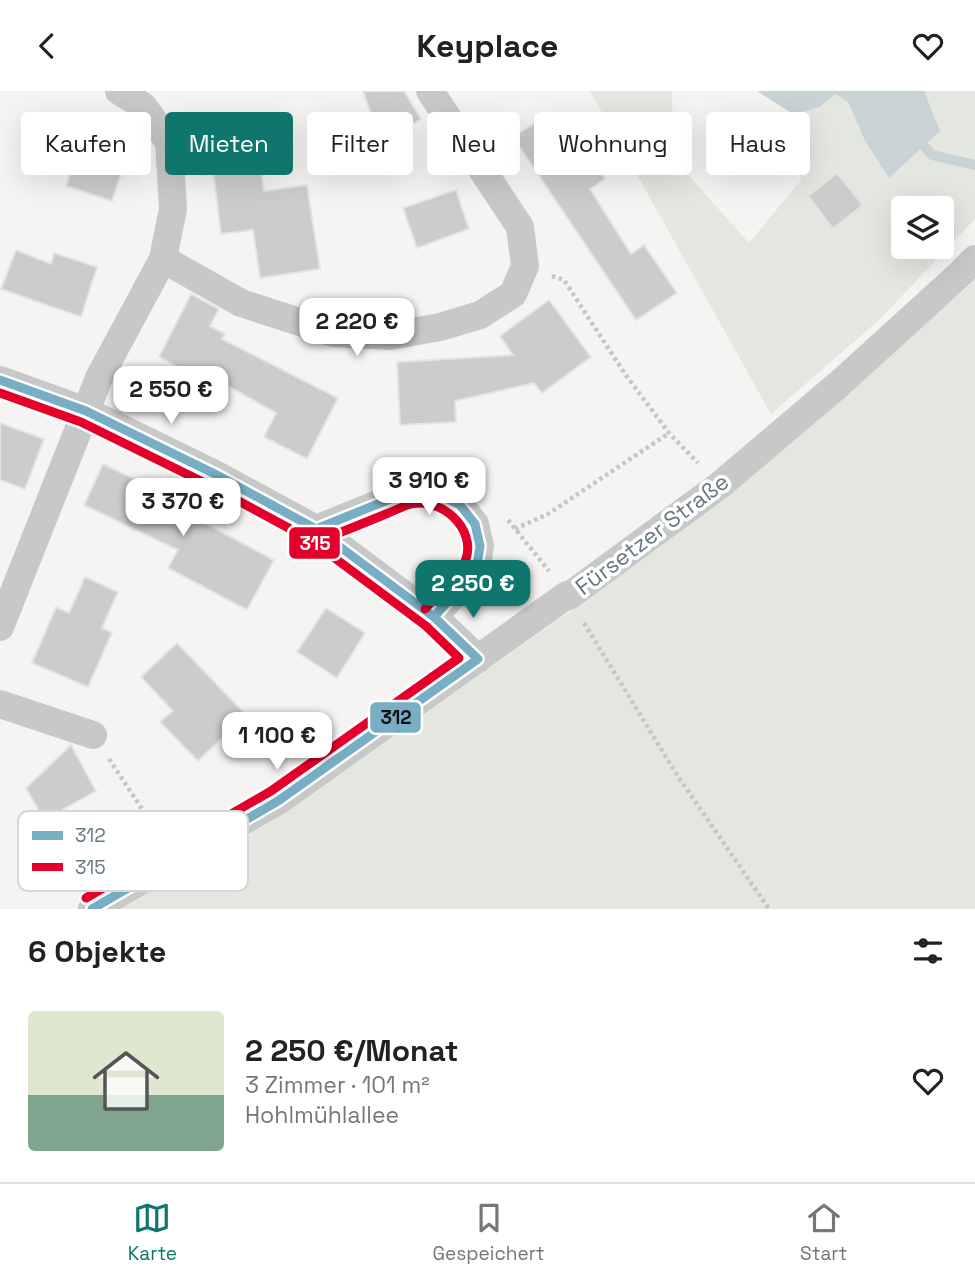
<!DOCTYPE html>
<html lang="de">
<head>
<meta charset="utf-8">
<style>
	body { margin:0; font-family:"Space Grotesk",sans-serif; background:#f2f2f2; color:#222; height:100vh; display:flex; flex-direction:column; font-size:26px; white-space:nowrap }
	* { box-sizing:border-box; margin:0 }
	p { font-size:23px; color:#767676 }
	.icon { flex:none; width:38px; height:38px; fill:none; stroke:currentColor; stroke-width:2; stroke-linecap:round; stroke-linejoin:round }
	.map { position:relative; height:818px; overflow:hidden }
	.panel { display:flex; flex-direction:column; background:#fff; flex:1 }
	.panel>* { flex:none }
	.top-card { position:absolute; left:21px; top:21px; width:934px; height:63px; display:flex; gap:14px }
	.buttons { position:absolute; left:891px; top:105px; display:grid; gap:14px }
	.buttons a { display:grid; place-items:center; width:63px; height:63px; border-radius:7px; background:#fff; box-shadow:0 7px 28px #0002; font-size:35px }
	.price { position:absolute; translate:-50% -60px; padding:0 16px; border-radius:14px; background:#fff; color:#222; font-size:23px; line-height:46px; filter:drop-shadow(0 2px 4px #0008) }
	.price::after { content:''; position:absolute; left:50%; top:42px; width:21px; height:16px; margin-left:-10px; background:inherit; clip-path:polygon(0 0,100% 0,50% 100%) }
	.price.selected { background:#0f766e; color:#fff }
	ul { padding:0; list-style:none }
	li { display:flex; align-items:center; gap:21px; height:175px; padding:0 28px }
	li span { display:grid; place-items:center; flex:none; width:196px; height:140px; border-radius:7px; color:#555 }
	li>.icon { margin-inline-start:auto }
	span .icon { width:84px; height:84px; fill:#fffc; stroke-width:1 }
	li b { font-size:30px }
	h2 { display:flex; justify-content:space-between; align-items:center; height:84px; padding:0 28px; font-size:30px }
	.chip { padding:0 24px; border-radius:7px; background:#fff; box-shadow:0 7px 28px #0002; font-size:24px; line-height:63px }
	.chip.selected { background:#0f766e; color:#fff }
	header { display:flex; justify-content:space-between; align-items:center; height:91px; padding:0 28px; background:#fff; font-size:32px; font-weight:700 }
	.menu { display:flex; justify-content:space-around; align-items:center; height:98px; border-top:2px solid #e0e0e0; background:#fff; font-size:19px; color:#767676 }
	.menu a { display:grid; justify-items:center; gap:4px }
	.menu .selected { color:#0f766e }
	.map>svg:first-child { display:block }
	.green { fill:#e4e6e0; fill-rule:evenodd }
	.water { fill:#c9d2d4 }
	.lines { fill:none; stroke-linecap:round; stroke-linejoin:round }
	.stream { stroke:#c9d2d4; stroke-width:10 }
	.building { fill:#cbcccc; stroke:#e4e4e3; stroke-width:2 }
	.path { stroke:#c5c6c7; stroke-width:4.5; stroke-dasharray:3.5 3.5; stroke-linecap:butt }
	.minor { stroke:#c7c9c8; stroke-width:28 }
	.bus-1-casing { stroke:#fff; stroke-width:14 }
	.bus-2-casing { stroke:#fff; stroke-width:14 }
	.bus-1 { stroke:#78aec4; stroke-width:9 }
	.bus-2 { stroke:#e4002b; stroke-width:9 }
	.labels { text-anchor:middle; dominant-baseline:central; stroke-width:7; stroke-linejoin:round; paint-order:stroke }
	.street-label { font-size:23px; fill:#667982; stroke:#fff }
	.key { fill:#fff; stroke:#d1d7da; stroke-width:2 }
	.key-label { font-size:19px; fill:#667982 }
	.line-badge { stroke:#fff; stroke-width:2.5 }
	.badge-label { font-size:19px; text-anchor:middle; font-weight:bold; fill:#fff }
	.pale-badge-label { font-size:19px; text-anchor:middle; font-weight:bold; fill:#111 }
</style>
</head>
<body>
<header><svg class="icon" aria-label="back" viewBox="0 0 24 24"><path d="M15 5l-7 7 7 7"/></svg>Keyplace<svg class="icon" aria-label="heart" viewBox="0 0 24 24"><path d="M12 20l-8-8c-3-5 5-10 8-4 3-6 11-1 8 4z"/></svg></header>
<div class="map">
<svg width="975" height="818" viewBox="0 0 975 818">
	<rect width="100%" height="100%" fill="#f5f4f3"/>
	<g class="green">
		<path d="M 590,0 L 672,0 L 673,67 L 749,152 L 801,89 L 793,23 L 820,16 L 835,3 L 848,11 L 865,50 L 889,87 L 939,40 L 924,0 L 975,0 L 975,128 L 880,228 L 771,323 ZM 903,117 L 942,117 L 942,156 L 903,156 Z"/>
		<path d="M 975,188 L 975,818 L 118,818 L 263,736 L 588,508 L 959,204 Z"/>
	</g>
	<path class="water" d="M 757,0 L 924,0 L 940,40 L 889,87 L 865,50 L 848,11 L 835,3 L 820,16 L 793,23 Z"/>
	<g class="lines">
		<path class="stream" d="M 924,55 L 932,64 L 975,74"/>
	</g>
	<g class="building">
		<path d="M 363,0 L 404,0 L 421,28 L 381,52 Z"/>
		<path d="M 546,25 L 566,57 L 578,49 L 605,88 L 590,98 L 631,163 L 644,154 L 677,202 L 636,229 L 513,46 Z"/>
		<path d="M 86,35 L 132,50 L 112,110 L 66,95 Z"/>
		<path d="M 260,71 L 264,100 L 307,94 L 320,178 L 260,187 L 253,139 L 221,143 L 213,78 Z"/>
		<path d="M 837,82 L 863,114 L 833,138 L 808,105 Z"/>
		<path d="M 456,99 L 469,138 L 417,157 L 403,117 Z"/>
		<path d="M 16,159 L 51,173 L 54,162 L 97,176 L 81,226 L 1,198 Z"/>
		<path d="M 191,203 L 219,218 L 210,235 L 225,243 L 222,248 L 338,307 L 307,368 L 264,346 L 276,322 L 205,282 L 202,289 L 159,266 Z"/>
		<path d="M 549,209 L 591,266 L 542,302 L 534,292 L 455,310 L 456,331 L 400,334 L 397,271 L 513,264 L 500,245 Z"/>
		<path d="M 0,332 L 44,348 L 25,398 L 0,389 Z"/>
		<path d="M 103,373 L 155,398 L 152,404 L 274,469 L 247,519 L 168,477 L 178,459 L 84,414 Z"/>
		<path d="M 85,486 L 118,501 L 102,537 L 112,542 L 88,596 L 32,572 L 56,516 L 69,522 Z"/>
		<path d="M 326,517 L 365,542 L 337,587 L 297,561 Z"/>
		<path d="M 177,552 L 246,624 L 198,670 L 160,631 L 173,620 L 141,586 Z"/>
		<path d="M 71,654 L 96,700 L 44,729 L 26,697 Z"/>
	</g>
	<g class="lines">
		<g class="path">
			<path d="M 552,185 L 564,189 L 625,283 L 669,342 L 698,372"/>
			<path d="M 508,429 L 549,480"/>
			<path d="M 515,438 L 548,423 L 669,342"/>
			<path d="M 584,532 L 677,684 L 769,818"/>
			<path d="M 109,668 L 158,742"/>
		</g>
		<g class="minor">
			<path d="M 163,168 L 241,212 L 334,242 L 390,245 L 440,236 L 480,224 L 513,203 L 525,175 L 520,136 L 430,0"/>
			<path d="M 0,289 L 86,320 L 215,383 L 316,438 L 434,526 L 478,568"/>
			<path d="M 316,438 L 410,400 L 434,401 L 460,414 L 475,433 L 480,455 L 477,474 L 464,492 L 434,526"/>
			<path d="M 0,536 L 99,287 L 163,168 L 173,118 L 169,51 L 143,15 L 119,0"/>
			<path d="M 0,613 L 93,644"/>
			<path d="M 92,818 L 278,710 L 567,504 L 569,505 L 720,394 L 839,293 L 960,183 L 975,168"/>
		</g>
		<g class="bus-1-casing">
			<g id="bus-1">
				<path d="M 0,289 L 86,320 L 215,383 L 316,438 L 434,526 L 478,568 L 278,710 L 92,818"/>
				<path d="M 316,438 L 410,400 L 434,401 L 460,414 L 475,433 L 480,455 L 477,474 L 464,492 L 434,526"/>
			</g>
		</g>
		<g class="bus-2-casing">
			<g id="bus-2">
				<path d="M 0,302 L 81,331 L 209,394 L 309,448 L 426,535 L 459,567 L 271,700 L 86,807"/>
				<path d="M 321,449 C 342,441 364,432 386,423 C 394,420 403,415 411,413 C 441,406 476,437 466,468 C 461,482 435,506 425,518"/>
			</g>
		</g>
		<use href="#bus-1" class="bus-1"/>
		<use href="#bus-2" class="bus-2"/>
	</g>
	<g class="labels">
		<g class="street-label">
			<text transform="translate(652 443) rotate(-37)">Fürsetzer Straße</text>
		</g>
	</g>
	<rect x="18" y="720" width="230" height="80" rx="10" class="key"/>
	<rect x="32" y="740" width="31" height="9" fill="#78aec4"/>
	<rect x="32" y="772" width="31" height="8" fill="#e4002b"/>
	<g class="key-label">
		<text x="75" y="751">312</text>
		<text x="75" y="783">315</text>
	</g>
	<g class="line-badge">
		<rect x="288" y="435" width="53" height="34" rx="7" fill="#e4002b"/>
		<rect x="369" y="610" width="53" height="33" rx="7" fill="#78aec4"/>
	</g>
	<g class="badge-label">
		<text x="315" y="459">315</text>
	</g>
	<g class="pale-badge-label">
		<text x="396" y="633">312</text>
	</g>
</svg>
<div class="buttons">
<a><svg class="icon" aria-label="layers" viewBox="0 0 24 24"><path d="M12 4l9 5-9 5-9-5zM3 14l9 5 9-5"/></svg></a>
</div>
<b class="price" style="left:357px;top:267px">2 220 €</b>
<b class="price" style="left:171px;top:335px">2 550 €</b>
<b class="price" style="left:429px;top:426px">3 910 €</b>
<b class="price" style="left:183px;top:447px">3 370 €</b>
<b class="price selected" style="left:473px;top:529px">2 250 €</b>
<b class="price" style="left:277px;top:681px">1 100 €</b>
<div class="top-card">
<a class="chip">Kaufen</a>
<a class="chip selected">Mieten</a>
<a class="chip">Filter</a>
<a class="chip">Neu</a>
<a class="chip">Wohnung</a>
<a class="chip">Haus</a>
</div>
</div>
<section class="panel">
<h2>6 Objekte<svg class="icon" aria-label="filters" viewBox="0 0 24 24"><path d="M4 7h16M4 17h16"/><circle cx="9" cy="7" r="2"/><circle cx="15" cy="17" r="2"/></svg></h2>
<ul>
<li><span style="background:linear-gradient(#dfe7d0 60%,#7fa58c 0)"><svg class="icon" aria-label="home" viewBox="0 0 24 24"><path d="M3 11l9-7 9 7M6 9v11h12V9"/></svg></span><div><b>2 250 €/Monat</b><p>3 Zimmer · 101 m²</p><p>Hohlmühlallee</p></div><svg class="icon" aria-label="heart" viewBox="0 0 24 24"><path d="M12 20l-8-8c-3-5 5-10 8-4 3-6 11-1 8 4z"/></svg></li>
</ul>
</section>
<nav class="menu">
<a class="selected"><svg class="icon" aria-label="map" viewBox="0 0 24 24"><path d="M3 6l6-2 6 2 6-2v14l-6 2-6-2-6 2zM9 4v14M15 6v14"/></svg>Karte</a>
<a><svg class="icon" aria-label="saved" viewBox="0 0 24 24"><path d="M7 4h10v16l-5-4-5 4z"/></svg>Gespeichert</a>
<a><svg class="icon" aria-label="home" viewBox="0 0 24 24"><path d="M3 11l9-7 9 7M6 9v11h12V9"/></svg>Start</a>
</nav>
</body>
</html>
